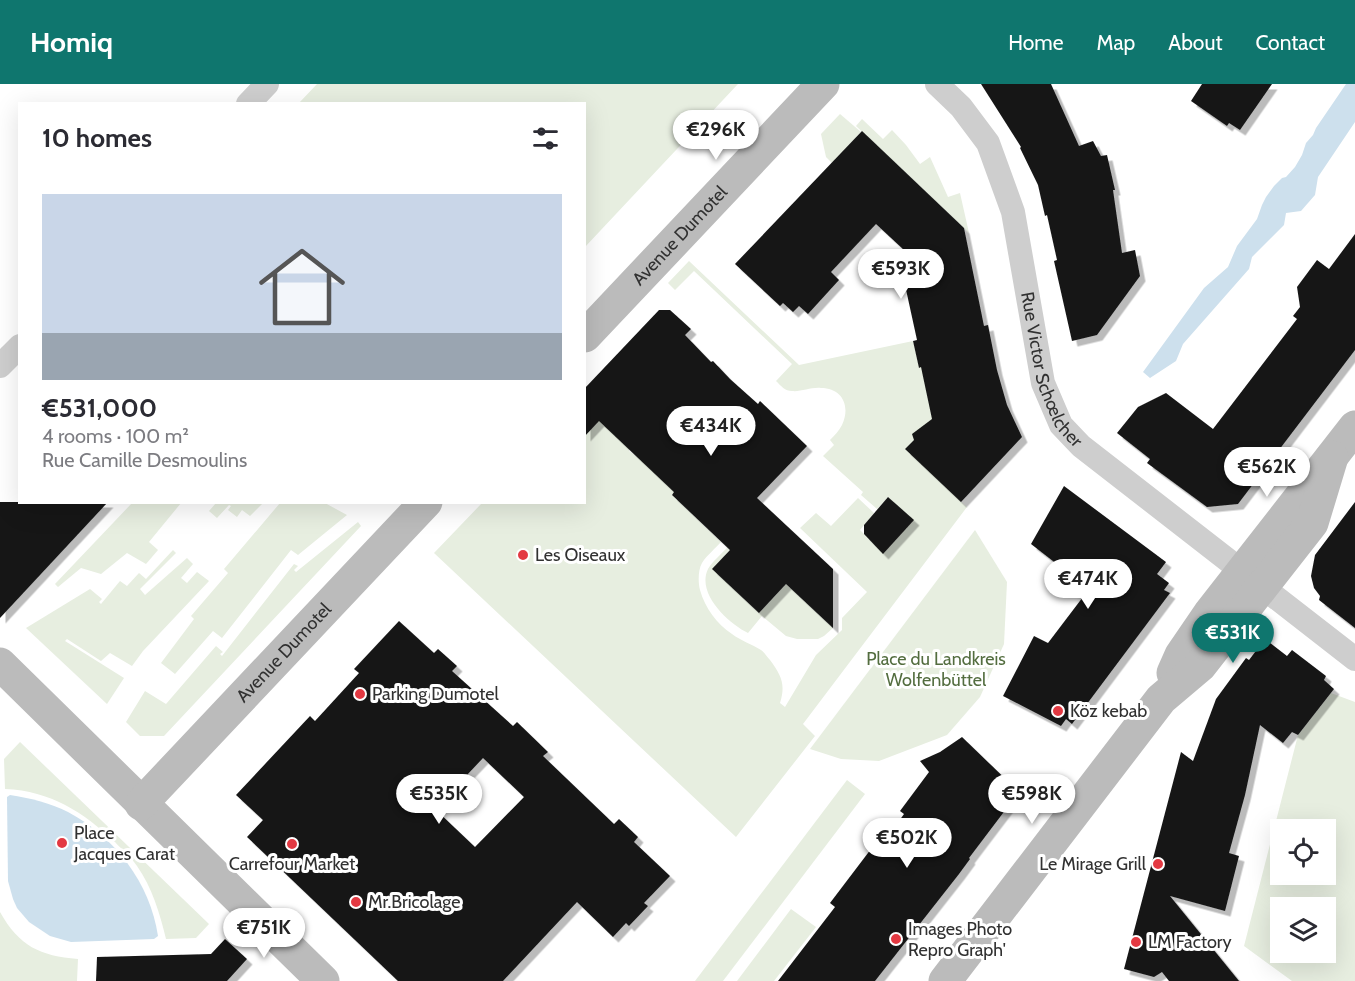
<!DOCTYPE html>
<html lang="en">
<head>
<meta charset="utf-8">
<style>
	body { margin:0; font-family:Cabin,sans-serif; background:#f7f7f7; color:#2b2b33; height:100vh; display:flex; flex-direction:column; font-size:22px; white-space:nowrap }
	* { box-sizing:border-box; margin:0 }
	p { font-size:20px; color:#7c7c81 }
	.icon { flex:none; width:33px; height:33px; fill:none; stroke:currentColor; stroke-width:2; stroke-linecap:round; stroke-linejoin:round }
	.map { position:relative; flex:1; overflow:hidden }
	.panel { position:absolute; left:18px; top:18px; width:568px; height:402px; display:flex; flex-direction:column; background:#fff; border-radius:0px; box-shadow:0 6px 24px #0002 }
	.panel>* { flex:none }
	.tools { position:absolute; left:1270px; top:735px; display:grid; gap:12px }
	.tools a { display:grid; place-items:center; width:66px; height:66px; border-radius:0px; background:#fff; box-shadow:0 6px 24px #0002; font-size:30px }
	.price { position:absolute; translate:-50% -51px; padding:0 14px; border-radius:21px; background:#fff; color:#222; font-size:20px; line-height:39px; filter:drop-shadow(0 2px 3px #0008) }
	.price::after { content:''; position:absolute; left:50%; top:36px; width:18px; height:14px; margin-left:-9px; background:inherit; clip-path:polygon(0 0,100% 0,50% 100%) }
	.price.active { background:#0f766e; color:#fff }
	ul { padding:0; list-style:none }
	li { display:grid; align-content:center; gap:12px; height:318px; padding:0 24px }
	li span { display:grid; place-items:center; height:186px; border-radius:0px; color:#555 }
	li>.icon { margin-inline-start:auto }
	span .icon { width:108px; height:108px; fill:#fffc; stroke-width:1 }
	li b { font-size:26px }
	h2 { display:flex; justify-content:space-between; align-items:center; height:72px; padding:0 24px; font-size:26px }
	header { display:flex; align-items:center; gap:36px; box-sizing:border-box; height:84px; padding:0 30px; background:#0f766e; color:#fff }
	header strong { font-size:28px }
	nav { display:flex; gap:33px; margin-inline-start:auto; font-size:21px }
	.map>svg:first-child { display:block }
	.green { fill:#e7eee0; fill-rule:evenodd }
	.water { fill:#cde0ed }
	.building { fill:#181818; fill-rule:evenodd; filter:url(#shadow) }
	.lines { fill:none; stroke-linecap:round; stroke-linejoin:round }
	.street { stroke:#cecece; stroke-width:24 }
	.secondary { stroke:#bbb; stroke-width:33 }
	.poi-dot { fill:#e33942; stroke:#fff; stroke-width:2 }
	.labels { text-anchor:middle; dominant-baseline:central; stroke-width:6; stroke-linejoin:round; paint-order:stroke }
	.street-label { font-size:18px; fill:#313131; stroke:#fff }
	.poi-label { font-size:18px; fill:#313131; stroke:#fff; text-anchor:start }
	.park-label { font-size:18px; fill:#536d3f; stroke:#fff }
</style>
</head>
<body>
<header>
<strong>Homiq</strong>
<nav><a>Home</a><a>Map</a><a>About</a><a>Contact</a></nav>
</header>
<div class="map">
<svg width="1355" height="897" viewBox="0 0 1355 897">
	<defs>
		<filter id="shadow"><feDropShadow dx="5.5" dy="5.5" stdDeviation="0" flood-color="#0004"/></filter>
	</defs>
	<rect width="100%" height="100%" fill="#fff"/>
	<g class="green">
		<path d="M 317,0 L 738,0 L 585,163 L 585,20 L 299,19 Z"/>
		<path d="M 840,30 L 861,48 L 832,79 L 826,73 L 821,50 Z"/>
		<path d="M 862,35 L 883,55 L 892,46 L 906,61 L 920,80 L 930,73 L 948,113 L 960,109 L 969,149 L 856,42 Z"/>
		<path d="M 689,177 L 799,281 L 913,257 L 919,283 L 921,283 L 940,329 L 906,365 L 967,423 L 803,640 L 815,652 L 736,753 L 434,469 L 482,419 L 585,418 L 585,352 L 601,334 C 611,347 616,354 630,362 L 629,367 L 637,373 L 641,372 L 676,406 L 672,411 L 721,458 C 715,465 707,471 702,479 C 698,486 698,498 700,506 C 705,524 717,540 732,550 C 741,557 752,560 761,566 C 765,569 767,573 770,576 C 781,591 786,600 780,619 L 785,623 L 816,571 L 842,546 L 842,534 L 867,508 L 800,444 L 816,429 L 831,442 L 858,414 L 874,429 L 860,446 L 883,469 L 913,436 L 888,413 L 877,425 L 861,411 L 863,408 L 823,372 L 834,361 L 830,356 C 834,352 839,347 842,341 C 851,322 842,304 821,304 C 811,303 801,308 792,307 C 785,307 781,302 776,297 L 792,280 L 694,187 L 675,206 L 668,199 Z"/>
		<path d="M 133,418 L 181,419 L 149,458 L 158,466 L 146,480 L 127,469 L 101,490 L 81,484 L 58,503 L 55,500 Z"/>
		<path d="M 216,419 L 216,418 L 263,419 L 250,432 L 242,426 L 237,433 L 228,426 L 231,422 L 229,421 L 217,434 L 209,427 Z"/>
		<path d="M 280,419 L 325,419 L 347,431 L 298,471 L 291,466 L 222,554 L 213,547 L 175,590 L 161,579 L 194,535 L 191,532 L 228,489 L 224,485 Z"/>
		<path d="M 358,438 L 361,442 L 164,652 L 140,652 L 126,638 L 145,607 L 166,620 L 216,562 L 223,568 L 220,570 L 222,572 L 294,480 L 298,482 L 294,486 L 296,488 Z"/>
		<path d="M 975,446 L 1007,498 L 1004,560 L 980,613 L 947,651 L 879,677 L 841,675 L 810,665 Z"/>
		<path d="M 727,464 L 730,466 L 713,485 L 759,529 L 786,500 L 833,544 L 824,552 L 818,555 L 797,555 L 786,552 L 762,532 L 748,549 C 729,540 696,510 708,485 C 712,478 721,470 727,464 Z"/>
		<path d="M 173,466 L 176,469 L 140,505 L 145,511 L 187,474 L 193,480 L 181,494 L 187,499 L 197,488 L 209,497 L 143,567 L 132,582 L 110,569 L 101,577 L 67,555 L 65,557 L 124,594 L 107,620 L 26,544 L 90,505 L 102,515 L 99,518 L 101,520 L 120,497 L 127,502 L 139,489 L 146,495 Z"/>
		<path d="M 1331,609 L 1355,618 L 1355,897 L 1292,897 L 1244,862 L 1298,651 ZM 1281,746 L 1326,746 L 1326,790 L 1281,790 ZM 1281,824 L 1326,824 L 1326,868 L 1281,868 Z"/>
		<path d="M 20,658 L 209,840 L 196,854 L 166,855 C 160,830 152,803 137,782 C 131,773 122,766 115,758 C 83,728 51,707 5,705 L 4,675 Z"/>
		<path d="M 847,696 L 865,710 L 723,897 L 695,897 Z"/>
		<path d="M 791,825 L 816,843 L 774,897 L 737,897 Z"/>
		<path d="M 0,828 C 19,862 40,872 78,875 L 77,897 L 0,897 Z"/>
	</g>
	<g class="water">
		<path d="M 1346,0 L 1355,0 L 1355,38 L 1318,93 L 1315,111 L 1301,127 L 1286,129 L 1284,141 L 1252,173 L 1249,185 L 1183,260 L 1176,277 L 1150,294 L 1143,288 L 1204,204 L 1228,183 L 1237,162 L 1257,135 L 1262,121 L 1266,113 L 1274,102 L 1282,94 L 1286,93 L 1295,83 L 1302,71 L 1306,59 L 1313,51 L 1316,44 Z"/>
		<path d="M 10,711 C 30,714 50,719 68,728 C 115,753 150,799 158,852 L 154,855 L 71,858 L 50,852 L 29,838 L 17,824 L 13,815 L 8,797 L 7,713 Z"/>
	</g>
	<g class="building">
		<path d="M 981,0 L 1051,0 L 1079,62 L 1093,57 L 1101,72 L 1107,71 L 1115,106 L 1113,106 L 1122,169 L 1135,166 L 1140,192 L 1097,251 L 1072,257 L 1054,177 L 1057,176 L 1047,131 L 1045,132 L 1038,101 L 1020,64 L 1021,63 Z"/>
		<path d="M 1202,0 L 1272,0 L 1240,46 L 1229,39 L 1227,42 L 1191,17 Z"/>
		<path d="M 862,47 L 964,144 L 984,242 L 988,241 L 997,286 L 1007,321 L 1022,353 L 961,418 L 905,365 L 914,356 L 912,350 L 932,335 L 921,283 L 919,284 L 913,257 L 917,256 L 905,201 L 910,200 L 904,166 L 876,140 L 831,188 L 839,196 L 808,230 L 799,222 L 793,228 L 783,219 L 780,222 L 735,180 Z"/>
		<path d="M 1355,150 L 1355,266 L 1238,420 L 1207,423 L 1147,379 L 1150,375 L 1117,349 L 1138,323 L 1166,309 L 1213,345 L 1297,235 L 1293,232 L 1300,223 L 1297,203 L 1317,176 L 1329,185 Z"/>
		<path d="M 659,226 L 670,226 L 691,245 L 685,251 L 711,278 L 713,277 L 730,295 L 758,320 L 760,317 L 807,362 L 757,414 L 833,485 L 833,544 L 786,500 L 759,529 L 712,485 L 730,466 L 672,411 L 674,408 L 599,337 L 585,352 L 585,304 Z"/>
		<path d="M 1064,402 L 1166,478 L 1157,490 L 1169,499 L 1164,506 L 1170,509 L 1072,640 L 1066,635 L 1061,642 L 1003,612 L 1034,552 L 1048,559 L 1089,505 L 1031,460 Z"/>
		<path d="M 888,413 L 914,436 L 883,470 L 864,450 L 864,441 Z"/>
		<path d="M 0,418 L 108,418 L 0,534 Z"/>
		<path d="M 1355,418 L 1355,544 L 1319,516 L 1320,512 L 1314,504 L 1311,492 L 1315,471 Z"/>
		<path d="M 399,537 L 434,569 L 438,565 L 457,582 L 452,587 L 513,642 L 517,638 L 548,668 L 543,672 L 614,740 L 619,735 L 638,753 L 634,758 L 670,792 L 644,819 L 648,822 L 629,842 L 626,839 L 613,853 L 577,818 L 503,897 L 398,897 L 247,753 L 263,736 L 236,711 L 310,632 L 315,637 L 359,589 L 354,585 ZM 483,674 L 524,713 L 475,763 L 435,725 Z"/>
		<path d="M 1265,555 L 1287,572 L 1292,566 L 1326,592 L 1324,596 L 1334,605 L 1298,651 L 1292,648 L 1283,659 L 1260,641 L 1245,711 L 1229,769 L 1239,772 L 1225,827 L 1170,812 L 1239,897 L 1169,897 L 1162,888 L 1154,893 L 1124,885 L 1181,668 L 1193,677 L 1216,615 L 1246,574 L 1249,576 Z"/>
		<path d="M 962,653 L 1019,708 L 969,774 L 970,775 L 959,790 L 875,897 L 778,897 L 835,823 L 830,819 L 871,765 L 876,769 L 904,730 L 900,727 L 929,688 L 920,677 L 940,668 Z"/>
		<path d="M 225,855 L 247,875 L 227,897 L 96,897 L 97,873 L 211,870 Z"/>
	</g>
	<g class="lines">
		<g class="street">
			<path id="s1" d="M 937,0 L 961,23 L 988,59 L 1013,128 L 1043,299 L 1061,341 L 1081,362 L 1355,575"/>
			<path d="M 248,20 L 267,0"/>
			<path d="M 0,282 L 20,262"/>
		</g>
		<g class="secondary">
			<path id="s2" d="M 585,252 L 823,0"/>
			<path d="M 0,580 L 323,897"/>
			<path d="M 1173,589 L 1181,571 L 1209,530 L 1355,343"/>
			<path id="s3" d="M 141,720 L 426,418"/>
			<path d="M 945,897 L 1161,615 L 1200,582 L 1312,439 L 1332,373"/>
		</g>
	</g>
	<g class="poi-dot">
		<circle cx="523" cy="471" r="6"/>
		<circle cx="360" cy="610" r="6"/>
		<circle cx="1058" cy="627" r="6"/>
		<circle cx="62" cy="759" r="6"/>
		<circle cx="292" cy="760" r="6"/>
		<circle cx="1158" cy="780" r="6"/>
		<circle cx="356" cy="818" r="6"/>
		<circle cx="896" cy="855" r="6"/>
		<circle cx="1136" cy="858" r="6"/>
	</g>
	<g class="labels">
		<g class="street-label">
			<text stroke="none"><textPath href="#s2" startOffset="138">Avenue Dumotel</textPath></text>
			<text stroke="none"><textPath href="#s1" startOffset="315">Rue Victor Schœlcher</textPath></text>
			<text stroke="none"><textPath href="#s3" startOffset="208">Avenue Dumotel</textPath></text>
		</g>
		<g class="poi-label">
			<text x="535" y="471">Les Oiseaux</text>
			<text x="372" y="610">Parking Dumotel</text>
			<text x="1070" y="627">Köz kebab</text>
			<text x="74" y="749">Place<tspan x="74" dy="21">Jacques Carat</tspan></text>
			<text x="292" y="780" text-anchor="middle">Carrefour Market</text>
			<text x="1146" y="780" text-anchor="end">Le Mirage Grill</text>
			<text x="368" y="818">Mr.Bricolage</text>
			<text x="908" y="845">Images Photo<tspan x="908" dy="21">Repro Graph'</tspan></text>
			<text x="1148" y="858">LM Factory</text>
		</g>
		<g class="park-label">
			<text x="936" y="575">Place du Landkreis<tspan x="936" dy="21">Wolfenbüttel</tspan></text>
		</g>
	</g>
</svg>
<div class="tools">
<a><svg class="icon" aria-label="locate" viewBox="0 0 24 24"><circle cx="12" cy="12" r="6"/><path d="M12 2v4M12 18v4M2 12h4M18 12h4"/></svg></a>
<a><svg class="icon" aria-label="layers" viewBox="0 0 24 24"><path d="M12 4l9 5-9 5-9-5zM3 14l9 5 9-5"/></svg></a>
</div>
<b class="price" style="left:716px;top:77px">€296K</b>
<b class="price" style="left:901px;top:216px">€593K</b>
<b class="price" style="left:711px;top:373px">€434K</b>
<b class="price" style="left:1267px;top:414px">€562K</b>
<b class="price" style="left:1088px;top:526px">€474K</b>
<b class="price active" style="left:1233px;top:580px">€531K</b>
<b class="price" style="left:439px;top:741px">€535K</b>
<b class="price" style="left:1032px;top:741px">€598K</b>
<b class="price" style="left:907px;top:785px">€502K</b>
<b class="price" style="left:264px;top:875px">€751K</b>
<section class="panel">
<h2>10 homes<svg class="icon" aria-label="filters" viewBox="0 0 24 24"><path d="M4 7h16M4 17h16"/><circle cx="9" cy="7" r="2"/><circle cx="15" cy="17" r="2"/></svg></h2>
<ul>
<li><span style="background:linear-gradient(#c9d6e8 75%,#9aa5b1 0)"><svg class="icon" aria-label="home" viewBox="0 0 24 24"><path d="M3 11l9-7 9 7M6 9v11h12V9"/></svg></span><div><b>€531,000</b><p>4 rooms · 100 m²</p><p>Rue Camille Desmoulins</p></div></li>
</ul>
</section>
</div>
</body>
</html>
